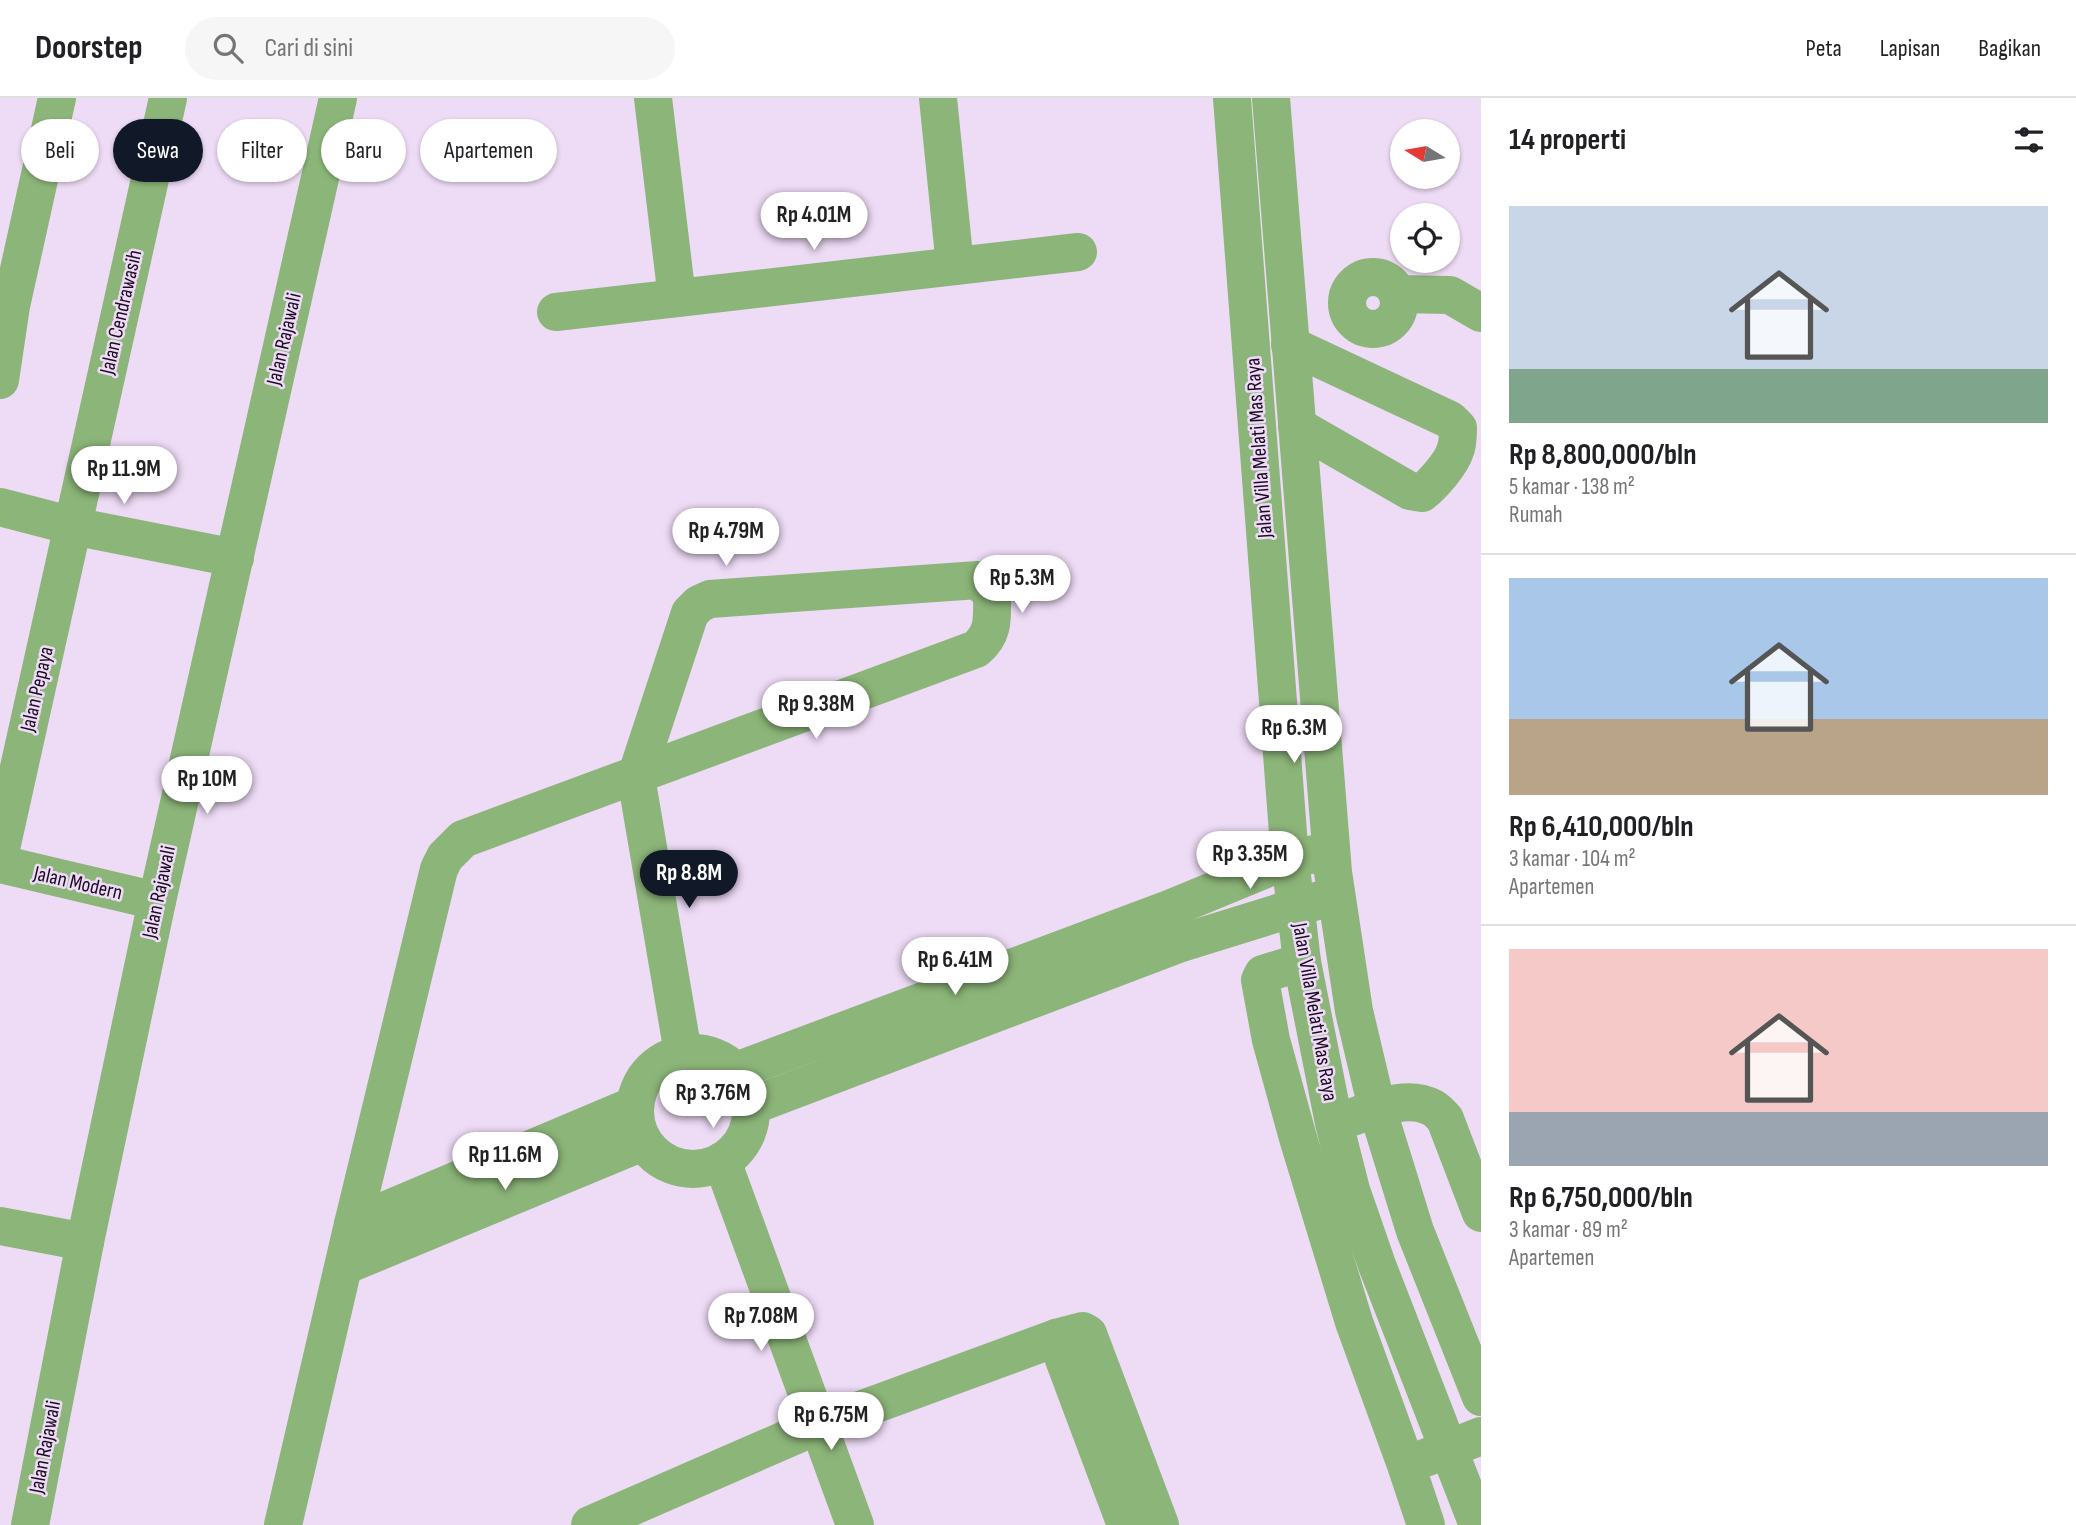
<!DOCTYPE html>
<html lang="id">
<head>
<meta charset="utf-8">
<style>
	body { margin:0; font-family:"Sofia Sans Condensed",sans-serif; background:#f6f6f6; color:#202124; height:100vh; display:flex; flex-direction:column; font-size:26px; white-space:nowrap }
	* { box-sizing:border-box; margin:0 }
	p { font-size:23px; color:#757577 }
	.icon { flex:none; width:38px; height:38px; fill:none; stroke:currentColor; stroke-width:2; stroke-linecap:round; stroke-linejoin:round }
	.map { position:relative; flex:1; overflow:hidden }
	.drawer { display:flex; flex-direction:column; background:#fff; width:595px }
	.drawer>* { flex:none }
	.guide { position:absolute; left:21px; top:21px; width:665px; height:63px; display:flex; gap:14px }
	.needle { width:46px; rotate:281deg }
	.tools { position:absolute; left:1390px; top:21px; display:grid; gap:14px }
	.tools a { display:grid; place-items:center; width:70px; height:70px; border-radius:50%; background:#fff; box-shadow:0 2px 5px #0004; font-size:35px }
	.price { position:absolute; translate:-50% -60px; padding:0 16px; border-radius:24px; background:#fff; color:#222; font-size:23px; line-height:46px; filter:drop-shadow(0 2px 4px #0008) }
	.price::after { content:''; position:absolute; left:50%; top:42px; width:21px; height:16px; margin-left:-10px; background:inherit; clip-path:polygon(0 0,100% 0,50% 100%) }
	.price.selected { background:#111827; color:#fff }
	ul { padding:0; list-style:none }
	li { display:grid; align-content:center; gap:14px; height:371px; padding:0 28px }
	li+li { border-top:2px solid #e0e0e0 }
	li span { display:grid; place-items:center; height:217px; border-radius:0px; color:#555 }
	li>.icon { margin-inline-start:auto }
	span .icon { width:126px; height:126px; fill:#fffc; stroke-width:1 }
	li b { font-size:30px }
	h2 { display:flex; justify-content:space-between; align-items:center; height:84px; padding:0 28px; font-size:30px }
	.tag { padding:0 24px; border-radius:32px; background:#fff; box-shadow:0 2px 5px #0004; font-size:24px; line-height:63px }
	.tag.selected { background:#111827; color:#fff }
	header { display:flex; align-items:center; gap:42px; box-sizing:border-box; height:98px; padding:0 35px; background:#fff; border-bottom:2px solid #e0e0e0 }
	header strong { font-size:33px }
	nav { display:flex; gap:38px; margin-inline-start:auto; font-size:24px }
	.search { width:490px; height:63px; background:#f6f6f6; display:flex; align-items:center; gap:18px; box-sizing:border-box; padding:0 24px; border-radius:38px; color:#757577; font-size:26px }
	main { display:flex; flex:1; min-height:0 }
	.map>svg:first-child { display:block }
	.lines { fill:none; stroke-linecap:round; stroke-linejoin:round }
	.minor { stroke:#8cb579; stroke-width:38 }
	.labels { text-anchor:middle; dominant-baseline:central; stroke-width:5; stroke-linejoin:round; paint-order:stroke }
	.street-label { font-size:21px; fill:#1c0a22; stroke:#eedbf6 }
</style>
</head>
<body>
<header>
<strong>Doorstep</strong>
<div class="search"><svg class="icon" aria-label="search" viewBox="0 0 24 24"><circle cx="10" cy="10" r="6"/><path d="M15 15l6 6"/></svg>Cari di sini</div>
<nav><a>Peta</a><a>Lapisan</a><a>Bagikan</a></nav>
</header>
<main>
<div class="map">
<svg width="1481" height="1427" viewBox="0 0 1481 1427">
	<rect width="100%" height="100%" fill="#eedbf6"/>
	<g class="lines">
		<g class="minor">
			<path d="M 653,0 L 677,200"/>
			<path d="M 938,0 L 955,168"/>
			<path d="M 1232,0 L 1290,761 L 1302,864 L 1334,1025 L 1351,1092 L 1377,1167 L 1478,1427"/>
			<path d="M 1271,0 L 1333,774 L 1354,913 L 1377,1010 L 1415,1133 L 1481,1299"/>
			<circle cx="1373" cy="205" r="26"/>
			<path d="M 1398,196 L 1450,197 L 1481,215"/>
			<path d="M 556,214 L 1078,154"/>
			<path d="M 1290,247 L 1450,322 L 1458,330 C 1458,337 1458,346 1455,353 C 1451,366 1432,387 1422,395 L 1410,393 L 1297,328"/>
			<path d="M 0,282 L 11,208 L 57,0"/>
			<path d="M 0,409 L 73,428 L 235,460"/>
			<path d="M 0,755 L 168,0"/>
			<path d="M 0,766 L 157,803"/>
			<path d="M 1302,864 L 1263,876 L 1260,882 L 1271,942 L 1298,1040 L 1354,1224 L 1406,1367 L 1426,1427"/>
			<circle cx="693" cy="1013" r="58"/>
			<path d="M 736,973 L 1169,811 L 1290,761 L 1315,756"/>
			<path d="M 751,1008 L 1181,845 L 1320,802"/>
			<path d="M 1352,1019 C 1376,1011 1407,996 1433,1010 C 1437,1012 1442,1018 1445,1021 L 1481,1115"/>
			<path d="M 722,1063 L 855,1427"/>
			<path d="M 353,1126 L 635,1007"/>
			<path d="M 0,1128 L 85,1144"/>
			<path d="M 344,1168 L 643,1044"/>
			<path d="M 1056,1240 L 1126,1427"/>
			<path d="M 1425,1360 L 1481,1338"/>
			<path d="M 30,1427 L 85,1144 L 157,803 L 338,0"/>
			<path d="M 283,1427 L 353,1126 L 439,771 L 445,759 L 463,741 L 976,551 C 995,535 992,519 992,496 L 978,482 L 710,501 L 699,506 L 690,515 L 636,679 L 683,955"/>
			<path d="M 590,1427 L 819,1327 L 1056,1240 L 1083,1233 L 1088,1236 L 1160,1427"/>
		</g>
	</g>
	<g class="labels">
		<g class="street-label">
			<text transform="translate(121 214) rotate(-77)">Jalan Cendrawasih</text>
			<text transform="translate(284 241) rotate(-77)">Jalan Rajawali</text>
			<text transform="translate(1259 350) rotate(-94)">Jalan Villa Melati Mas Raya</text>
			<text transform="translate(37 591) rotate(-77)">Jalan Pepaya</text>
			<text transform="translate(78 785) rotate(13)">Jalan Modern</text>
			<text transform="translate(159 794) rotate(-78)">Jalan Rajawali</text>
			<text transform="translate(1315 914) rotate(80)">Jalan Villa Melati Mas Raya</text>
			<text transform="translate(45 1349) rotate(-79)">Jalan Rajawali</text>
		</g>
	</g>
</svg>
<div class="tools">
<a><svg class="needle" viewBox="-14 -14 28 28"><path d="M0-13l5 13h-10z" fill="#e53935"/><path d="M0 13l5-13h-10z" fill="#757577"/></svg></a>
<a><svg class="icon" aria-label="locate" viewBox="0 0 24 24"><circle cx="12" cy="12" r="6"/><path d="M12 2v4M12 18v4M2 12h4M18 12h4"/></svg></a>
</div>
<b class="price" style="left:814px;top:154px">Rp 4.01M</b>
<b class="price" style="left:124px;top:408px">Rp 11.9M</b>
<b class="price" style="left:726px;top:470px">Rp 4.79M</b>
<b class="price" style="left:1022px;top:517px">Rp 5.3M</b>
<b class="price" style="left:816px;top:643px">Rp 9.38M</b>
<b class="price" style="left:1294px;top:667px">Rp 6.3M</b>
<b class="price" style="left:207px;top:718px">Rp 10M</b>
<b class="price" style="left:1250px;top:793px">Rp 3.35M</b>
<b class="price selected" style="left:689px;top:812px">Rp 8.8M</b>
<b class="price" style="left:955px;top:899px">Rp 6.41M</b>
<b class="price" style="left:713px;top:1032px">Rp 3.76M</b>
<b class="price" style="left:505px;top:1094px">Rp 11.6M</b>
<b class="price" style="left:761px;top:1255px">Rp 7.08M</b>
<b class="price" style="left:831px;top:1354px">Rp 6.75M</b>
<div class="guide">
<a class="tag">Beli</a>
<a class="tag selected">Sewa</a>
<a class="tag">Filter</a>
<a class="tag">Baru</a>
<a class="tag">Apartemen</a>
</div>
</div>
<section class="drawer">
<h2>14 properti<svg class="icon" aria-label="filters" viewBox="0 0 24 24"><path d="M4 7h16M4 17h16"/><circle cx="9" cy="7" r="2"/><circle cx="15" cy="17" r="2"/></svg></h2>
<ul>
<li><span style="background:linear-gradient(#c9d6e8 75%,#7fa58c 0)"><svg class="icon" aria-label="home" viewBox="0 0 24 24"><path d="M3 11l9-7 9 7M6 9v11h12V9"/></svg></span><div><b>Rp 8,800,000/bln</b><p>5 kamar · 138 m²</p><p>Rumah</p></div></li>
<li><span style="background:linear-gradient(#a9c7e8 65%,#b9a48a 0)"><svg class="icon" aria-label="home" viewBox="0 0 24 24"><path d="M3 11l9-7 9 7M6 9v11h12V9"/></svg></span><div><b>Rp 6,410,000/bln</b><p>3 kamar · 104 m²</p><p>Apartemen</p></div></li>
<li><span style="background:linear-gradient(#f6c9c9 75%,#9aa5b1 0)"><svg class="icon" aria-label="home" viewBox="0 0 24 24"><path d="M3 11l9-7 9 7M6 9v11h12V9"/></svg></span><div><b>Rp 6,750,000/bln</b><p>3 kamar · 89 m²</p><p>Apartemen</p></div></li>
</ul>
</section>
</main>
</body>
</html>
